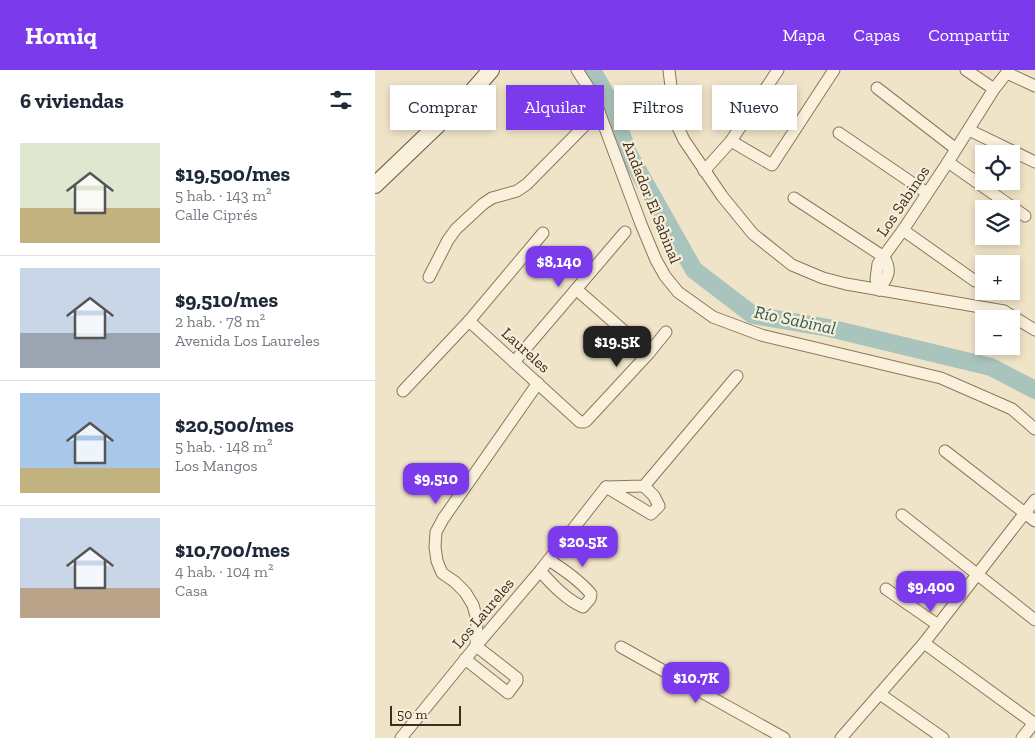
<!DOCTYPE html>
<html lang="es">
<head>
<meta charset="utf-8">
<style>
	body { margin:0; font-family:"Zilla Slab",serif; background:#f6f6f7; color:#1f2937; height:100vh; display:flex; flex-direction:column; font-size:19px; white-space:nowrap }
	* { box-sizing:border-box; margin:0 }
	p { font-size:16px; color:#747a83 }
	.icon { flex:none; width:28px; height:28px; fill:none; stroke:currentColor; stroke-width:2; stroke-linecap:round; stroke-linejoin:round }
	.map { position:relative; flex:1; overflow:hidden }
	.drawer { display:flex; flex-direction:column; background:#fff; width:375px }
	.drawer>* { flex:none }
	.top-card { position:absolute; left:15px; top:15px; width:475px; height:45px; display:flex; gap:10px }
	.buttons { position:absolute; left:600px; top:75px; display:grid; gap:10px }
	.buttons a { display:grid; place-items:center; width:45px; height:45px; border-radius:0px; background:#fff; box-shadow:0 2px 8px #0003; font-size:25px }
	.scale { position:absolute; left:15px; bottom:12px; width:71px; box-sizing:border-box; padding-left:5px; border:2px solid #3d2e20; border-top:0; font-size:14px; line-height:18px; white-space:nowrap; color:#3d2e20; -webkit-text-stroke:4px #f7eed8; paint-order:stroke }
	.price { position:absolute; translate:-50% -42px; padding:0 11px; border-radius:10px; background:#7c3aed; color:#fff; font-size:16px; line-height:32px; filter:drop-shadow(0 1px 2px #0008) }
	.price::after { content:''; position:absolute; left:50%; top:30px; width:15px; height:11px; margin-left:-8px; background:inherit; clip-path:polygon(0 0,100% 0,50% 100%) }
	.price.selected { background:#222; color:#fff }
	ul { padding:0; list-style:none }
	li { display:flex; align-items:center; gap:15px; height:125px; padding:0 20px }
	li+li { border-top:1px solid #e0e1e3 }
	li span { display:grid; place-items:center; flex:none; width:140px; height:100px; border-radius:0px; color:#555 }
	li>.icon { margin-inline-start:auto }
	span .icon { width:60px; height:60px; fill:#fffc; stroke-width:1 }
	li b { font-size:21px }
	h2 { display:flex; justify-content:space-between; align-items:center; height:60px; padding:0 20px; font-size:21px }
	.tag { padding:0 18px; border-radius:0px; background:#fff; box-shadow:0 2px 8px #0003; font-size:18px; line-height:45px }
	.tag.selected { background:#7c3aed; color:#fff }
	header { display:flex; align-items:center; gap:30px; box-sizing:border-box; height:70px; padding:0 25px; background:#7c3aed; color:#fff }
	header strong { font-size:24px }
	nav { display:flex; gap:28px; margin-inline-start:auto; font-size:18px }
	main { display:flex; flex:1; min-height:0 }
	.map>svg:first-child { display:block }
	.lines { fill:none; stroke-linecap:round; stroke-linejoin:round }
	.river { stroke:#a9c4bc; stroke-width:18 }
	.minor-casing { stroke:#8d765c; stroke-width:13 }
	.secondary-casing { stroke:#6f573f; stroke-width:18 }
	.minor { stroke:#faf1dc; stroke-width:11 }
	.secondary { stroke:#faf1dc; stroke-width:16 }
	.labels { text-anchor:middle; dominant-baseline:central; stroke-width:4.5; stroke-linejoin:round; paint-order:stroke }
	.street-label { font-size:16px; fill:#3d2e20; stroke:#f7eed8 }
	.water-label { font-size:18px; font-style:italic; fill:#2f5d5a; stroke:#f7eed8 }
</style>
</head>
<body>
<header>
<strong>Homiq</strong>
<nav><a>Mapa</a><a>Capas</a><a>Compartir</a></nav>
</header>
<main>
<section class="drawer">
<h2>6 viviendas<svg class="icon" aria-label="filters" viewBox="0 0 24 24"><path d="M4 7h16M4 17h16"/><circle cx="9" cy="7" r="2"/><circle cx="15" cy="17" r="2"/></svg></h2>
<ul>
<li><span style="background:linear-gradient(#dfe7d0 65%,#c2b280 0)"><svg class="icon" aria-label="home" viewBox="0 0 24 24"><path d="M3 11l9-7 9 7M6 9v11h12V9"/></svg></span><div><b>$19,500/mes</b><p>5 hab. · 143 m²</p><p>Calle Ciprés</p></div></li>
<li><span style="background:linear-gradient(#c9d6e8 65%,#9aa5b1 0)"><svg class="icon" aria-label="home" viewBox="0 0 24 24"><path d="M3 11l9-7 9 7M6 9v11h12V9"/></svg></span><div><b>$9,510/mes</b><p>2 hab. · 78 m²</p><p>Avenida Los Laureles</p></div></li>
<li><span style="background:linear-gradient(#a9c7e8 75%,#c2b280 0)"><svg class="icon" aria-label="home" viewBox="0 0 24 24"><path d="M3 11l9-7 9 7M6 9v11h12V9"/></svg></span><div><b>$20,500/mes</b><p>5 hab. · 148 m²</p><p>Los Mangos</p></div></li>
<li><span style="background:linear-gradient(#c9d6e8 70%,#b9a48a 0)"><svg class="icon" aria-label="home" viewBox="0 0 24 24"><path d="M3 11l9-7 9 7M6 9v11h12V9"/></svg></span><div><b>$10,700/mes</b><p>4 hab. · 104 m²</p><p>Casa</p></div></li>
</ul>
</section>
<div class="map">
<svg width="660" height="668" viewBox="0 0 660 668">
	<rect width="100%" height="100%" fill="#f0e4c8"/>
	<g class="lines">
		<path class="river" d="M 217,0 L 236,34 L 253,83 L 319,200 L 378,245 L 454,258 L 616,297 L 660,320"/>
		<g class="minor-casing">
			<g id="minor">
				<path d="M 202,0 L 217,23 L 266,154 L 281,190 L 290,206 L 303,222 L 338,247 L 386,265 L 566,308 L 637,339 L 660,359"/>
				<path d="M 294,0 L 300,51 L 309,70 L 347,126 L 378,164 L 417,195 L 448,208 L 471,214 L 629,241 L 660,260"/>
				<path d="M 591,0 L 619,19"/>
				<path d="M 632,3 L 660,16"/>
				<path d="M 502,18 L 581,79"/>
				<path d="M 594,60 L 660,92"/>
				<path d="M 464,63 L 552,123"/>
				<path d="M 356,71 L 397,95 L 459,0"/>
				<path d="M 573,92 L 650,146"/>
				<path d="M 329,101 L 356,71 L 403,0"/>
				<path d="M 419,128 L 509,187"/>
				<path d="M 528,160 L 600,211"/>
				<path d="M 54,207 L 73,170 L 81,159 L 108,134 L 117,128 L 142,121 L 152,114 L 224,41"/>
				<path d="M 201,219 L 274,283"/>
				<path d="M 504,220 L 501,209 L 503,194 L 528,160 L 573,92 L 619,19 L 634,0"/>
				<path d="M 504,220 C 513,207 517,201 509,187"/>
				<path d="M 94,251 L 205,352 L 209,352 L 211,351 L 274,283 L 291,262"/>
				<path d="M 139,292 L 250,162"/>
				<path d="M 28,321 L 94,251 L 168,163"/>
				<path d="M 570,381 L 660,451"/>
				<path d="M 231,417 L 269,416 L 362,306"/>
				<path d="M 231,417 L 276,444 L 284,436 L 279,426 L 269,416"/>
				<path d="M 527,445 L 660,550"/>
				<path d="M 165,501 C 177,514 191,530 208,537 L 215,529 L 216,524 C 204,510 189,500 174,490"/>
				<path d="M 511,519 L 563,555"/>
				<path d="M 549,573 L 660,654"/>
				<path d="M 246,577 L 409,668"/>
				<path d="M 90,589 L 133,623 L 142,611 L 142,608 L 101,576 L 102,550 L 98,535 L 90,522 L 80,512 L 67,503 L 62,491 L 60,477 L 61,462 L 68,449 L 163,313"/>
				<path d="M 505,624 L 568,668"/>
				<path d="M 26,668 L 101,576 L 165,501 L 231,417"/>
				<path d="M 466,668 L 549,573 L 660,430"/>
				<path d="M 647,668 L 659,653"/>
			</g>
		</g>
		<g class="secondary-casing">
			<path id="secondary" d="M 0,115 L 95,24 L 116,0"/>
		</g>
		<use href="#minor" class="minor"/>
		<use href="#secondary" class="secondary"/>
	</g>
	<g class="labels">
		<g class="street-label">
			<text transform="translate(528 131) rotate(-56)">Los Sabinos</text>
			<text transform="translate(277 132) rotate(68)">Andador El Sabinal</text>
			<text transform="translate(151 280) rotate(42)">Laureles</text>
			<text transform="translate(108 543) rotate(-50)">Los Laureles</text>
		</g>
		<g class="water-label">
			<text transform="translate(420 250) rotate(12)">Río Sabinal</text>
		</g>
	</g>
</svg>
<div class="buttons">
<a><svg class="icon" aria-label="locate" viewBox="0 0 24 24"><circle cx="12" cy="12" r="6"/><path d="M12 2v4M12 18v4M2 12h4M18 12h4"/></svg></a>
<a><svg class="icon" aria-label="layers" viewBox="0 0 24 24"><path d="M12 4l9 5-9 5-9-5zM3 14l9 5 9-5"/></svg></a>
<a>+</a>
<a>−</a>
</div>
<div class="scale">50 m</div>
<b class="price" style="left:184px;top:218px">$8,140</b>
<b class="price selected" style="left:242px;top:298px">$19.5K</b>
<b class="price" style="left:61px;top:435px">$9,510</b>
<b class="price" style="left:208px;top:498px">$20.5K</b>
<b class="price" style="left:556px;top:543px">$9,400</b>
<b class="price" style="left:321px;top:634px">$10.7K</b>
<div class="top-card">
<a class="tag">Comprar</a>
<a class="tag selected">Alquilar</a>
<a class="tag">Filtros</a>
<a class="tag">Nuevo</a>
</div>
</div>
</main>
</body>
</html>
